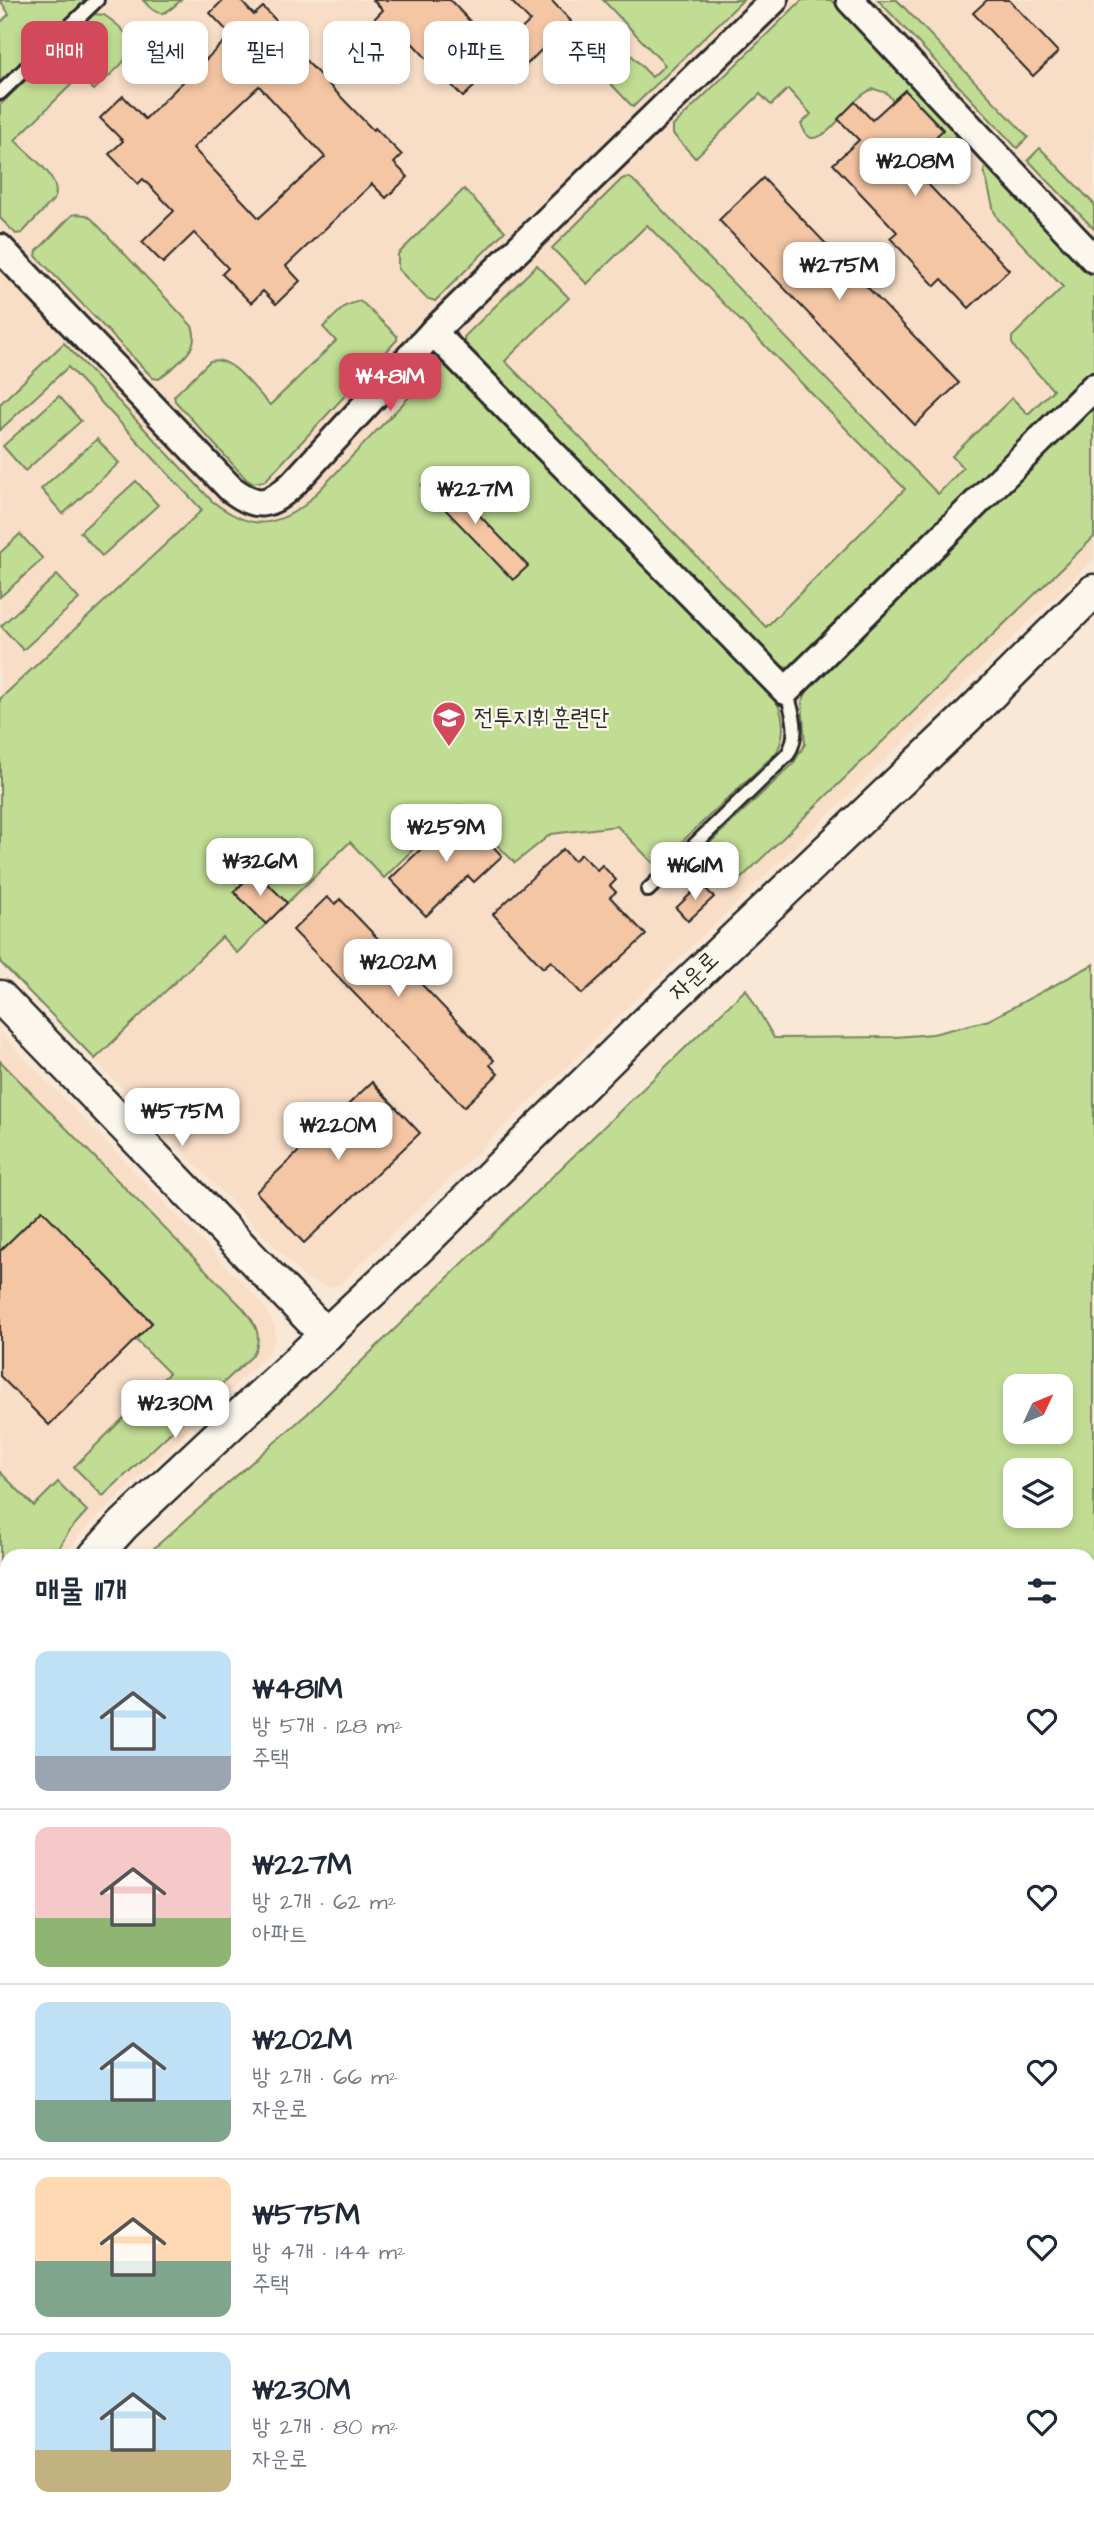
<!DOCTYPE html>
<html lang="ko">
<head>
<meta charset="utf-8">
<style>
	body { margin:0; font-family:"Architects Daughter","Poor Story",sans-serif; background:#f2f2f3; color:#1f2937; height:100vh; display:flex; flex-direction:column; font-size:26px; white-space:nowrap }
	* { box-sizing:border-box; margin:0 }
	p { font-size:23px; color:#747a83 }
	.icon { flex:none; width:38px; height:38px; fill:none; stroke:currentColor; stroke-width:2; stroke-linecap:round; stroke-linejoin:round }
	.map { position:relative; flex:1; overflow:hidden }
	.details { position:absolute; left:0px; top:1549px; width:1096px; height:975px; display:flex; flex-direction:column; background:#fff; border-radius:21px 21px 0 0; box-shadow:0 4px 10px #0003 }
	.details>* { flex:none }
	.hud { position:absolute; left:21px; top:21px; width:700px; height:63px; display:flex; gap:14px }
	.needle { width:46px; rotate:46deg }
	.buttons { position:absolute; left:1003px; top:1374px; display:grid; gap:14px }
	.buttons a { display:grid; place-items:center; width:70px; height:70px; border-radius:14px; background:#fff; box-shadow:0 4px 10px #0003; font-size:35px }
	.price { position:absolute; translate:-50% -60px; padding:0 16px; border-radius:14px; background:#fff; color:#222; font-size:23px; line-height:46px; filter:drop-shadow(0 2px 4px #0008) }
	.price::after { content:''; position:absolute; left:50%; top:42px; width:21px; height:16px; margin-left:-10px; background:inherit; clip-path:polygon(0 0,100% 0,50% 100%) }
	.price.selected { background:#d1495b; color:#fff }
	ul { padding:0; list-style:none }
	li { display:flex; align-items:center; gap:21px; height:175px; padding:0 35px }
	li+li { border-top:2px solid #e0e1e3 }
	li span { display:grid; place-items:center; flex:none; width:196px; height:140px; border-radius:14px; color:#555 }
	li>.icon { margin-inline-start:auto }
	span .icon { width:84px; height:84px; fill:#fffc; stroke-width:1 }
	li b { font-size:30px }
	h2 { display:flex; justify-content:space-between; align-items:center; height:84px; padding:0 35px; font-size:30px }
	.tag { padding:0 24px; border-radius:14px; background:#fff; box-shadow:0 4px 10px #0003; font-size:24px; line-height:63px }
	.tag.selected { background:#d1495b; color:#fff }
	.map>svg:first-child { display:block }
	.built { fill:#f8dec7 }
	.green { fill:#c1dd94; stroke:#768460; stroke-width:2; fill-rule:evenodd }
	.building { fill:#f5c6a4; stroke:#2b2b2b; stroke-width:2; fill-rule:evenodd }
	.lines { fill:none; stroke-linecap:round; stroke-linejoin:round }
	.service-casing { stroke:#2b2b2b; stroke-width:18 }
	.minor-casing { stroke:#2b2b2b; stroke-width:32 }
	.tertiary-casing { stroke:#2b2b2b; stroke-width:37 }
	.service { stroke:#fbf7ec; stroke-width:12 }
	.minor { stroke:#fbf7ec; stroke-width:26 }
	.tertiary { stroke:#fbf7ec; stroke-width:32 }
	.labels { text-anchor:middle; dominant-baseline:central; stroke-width:5; stroke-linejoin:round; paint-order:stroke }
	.poi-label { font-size:24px; fill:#2b2b2b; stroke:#fbf7ec; text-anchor:start }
	.street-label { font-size:24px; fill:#2b2b2b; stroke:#fbf7ec }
</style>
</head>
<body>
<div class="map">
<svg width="1094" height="2523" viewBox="0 0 1094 2523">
	<rect width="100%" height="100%" fill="#f9e8d6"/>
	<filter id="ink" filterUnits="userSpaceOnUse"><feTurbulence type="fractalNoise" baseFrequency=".0143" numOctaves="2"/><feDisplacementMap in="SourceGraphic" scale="14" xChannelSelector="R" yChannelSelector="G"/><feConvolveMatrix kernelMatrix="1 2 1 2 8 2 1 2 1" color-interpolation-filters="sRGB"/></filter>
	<g filter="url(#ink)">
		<g class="built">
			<path d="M 109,0 L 1094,0 L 1094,559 L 339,1285 L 328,1287 L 306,1279 L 0,962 L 0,105 Z"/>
			<path d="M 0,1033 L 264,1305 L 275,1328 L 276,1339 L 267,1354 L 81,1533 L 64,1556 L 7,1556 L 7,2028 L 0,2035 Z"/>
			<path d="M 1088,1815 L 1094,1821 L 1094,2146 L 1089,2151 Z"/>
			<path d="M 7,2062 L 7,2516 L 771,2516 L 777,2523 L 0,2523 L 0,2069 Z"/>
		</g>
		<g class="green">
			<path d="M 0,0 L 88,0 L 0,84 L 0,23 L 9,14 Z"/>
			<path d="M 143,0 L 181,0 C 164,16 159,19 143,0 Z"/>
			<path d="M 603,0 L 743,0 L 633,107 L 593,65 L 593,56 L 613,36 L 652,77 L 665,65 Z"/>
			<path d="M 802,0 L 830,0 L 840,5 L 958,133 C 952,146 943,147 931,141 L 943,129 L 905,90 L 893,101 L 887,93 L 874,89 C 850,95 833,140 811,138 L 806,134 L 801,124 L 811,114 L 788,89 L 771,105 L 760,94 L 695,158 L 673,134 L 673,126 Z"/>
			<path d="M 878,0 L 897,0 L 1028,137 L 1017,148 Z"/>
			<path d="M 94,14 L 104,15 C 153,47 124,61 94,90 L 80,76 L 15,140 C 28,155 62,176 55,198 L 22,233 L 16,234 L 0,218 L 0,105 Z"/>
			<path d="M 1040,148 L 1094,204 L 1094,229 L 1028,160 Z"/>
			<path d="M 989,162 L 1094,265 L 1094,379 L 792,666 L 778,668 L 466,349 L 464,337 L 537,265 L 569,298 L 505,361 L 766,627 L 905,489 L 647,225 L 587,284 L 552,248 L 622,179 L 628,177 L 633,180 L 938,494 L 963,468 L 952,456 L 1012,398 L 1028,414 L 1053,390 L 1016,350 L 1012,343 L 1012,337 L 1063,287 L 998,219 L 994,211 L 984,170 Z"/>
			<path d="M 464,189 L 505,231 L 435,301 L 426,298 L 398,269 L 398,254 Z"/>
			<path d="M 77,214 L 86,215 L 92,219 L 192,326 C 202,350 175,365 159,379 L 153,378 L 36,256 L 37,251 L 72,215 Z"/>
			<path d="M 359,301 L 364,304 L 397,336 L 397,340 L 265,481 L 253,483 L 247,480 L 175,401 L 174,396 L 210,361 C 232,354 255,391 270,405 L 336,341 L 323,327 L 345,306 Z"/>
			<path d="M 64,343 L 212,501 C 246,527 268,531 305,505 L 444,361 L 771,692 C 784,711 787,731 777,752 L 656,866 L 617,826 L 551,834 L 515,863 L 458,805 L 384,878 L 350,842 L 287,903 L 255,871 L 234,892 L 266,924 L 237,953 L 222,937 L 95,1059 L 0,962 L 0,699 L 202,510 L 68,367 L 0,430 L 0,404 Z"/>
			<path d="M 59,396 L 81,421 L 25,471 L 3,446 Z"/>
			<path d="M 1094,400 L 1094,537 L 729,890 L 699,861 L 699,853 L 793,764 L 805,744 L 802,702 L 813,678 Z"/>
			<path d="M 97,439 L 119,463 L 63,514 L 41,489 Z"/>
			<path d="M 136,481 L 158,505 L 102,556 L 80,532 Z"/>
			<path d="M 20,534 L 43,559 L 0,597 L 0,553 Z"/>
			<path d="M 57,575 L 79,599 L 23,650 L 1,626 Z"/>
			<path d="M 1094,964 L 1094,1821 L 1088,1815 L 1088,1556 L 145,1556 L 307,1414 L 746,989 L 774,1038 L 895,1037 L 933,1034 L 989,1020 ZM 1060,1386 L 1060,1432 L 1015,1432 L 1015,1386 ZM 1060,1470 L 1060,1516 L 1015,1516 L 1015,1470 Z"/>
			<path d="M 0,1061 L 243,1308 C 256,1324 264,1337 252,1356 L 103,1496 L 74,1467 L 169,1373 L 135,1339 L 152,1322 L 42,1211 L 0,1251 Z"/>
			<path d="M 0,1472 L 34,1506 L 58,1482 L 87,1511 L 69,1531 L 54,1556 L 7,1556 L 7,1619 L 0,1611 Z"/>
			<path d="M 0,1629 L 7,1636 L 7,1762 L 0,1761 Z"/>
			<path d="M 0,1779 L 7,1779 L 7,2014 L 0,2022 Z"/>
			<path d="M 7,2079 L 7,2516 L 377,2517 L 370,2523 L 0,2523 L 0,2086 Z"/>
			<path d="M 1094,2146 L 1094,2523 L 777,2523 L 771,2517 L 1088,2516 L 1088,2151 Z"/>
			<path d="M 431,2517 L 431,2516 L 480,2517 L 473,2523 L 430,2523 Z"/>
			<path d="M 701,2517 L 761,2517 L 754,2523 L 707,2523 Z"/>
		</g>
		<g class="building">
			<path d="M 223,0 L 240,0 L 254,15 L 263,7 L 292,37 L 287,41 L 373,130 L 375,128 L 402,155 L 394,163 L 408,177 L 386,198 L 372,184 L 286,266 L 300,281 L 276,304 L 263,291 L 251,303 L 222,274 L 228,268 L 194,233 L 163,263 L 142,242 L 174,211 L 143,179 L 138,184 L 109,154 L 123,141 L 100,118 L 123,96 L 145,119 L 231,35 L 210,13 ZM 259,86 L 325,157 L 259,218 L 193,148 Z"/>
			<path d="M 373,0 L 450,0 L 498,51 L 530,21 L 510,0 L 551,0 L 571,21 L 519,72 L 504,58 L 463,97 L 398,28 L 386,39 L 371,22 L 383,10 Z"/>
			<path d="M 987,0 L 1009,0 L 1058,52 L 1033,76 L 973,13 Z"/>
			<path d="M 905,90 L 943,130 L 908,163 L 1009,270 L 969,308 L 942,279 L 935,286 L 890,238 L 897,232 L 833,164 L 859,140 L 838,119 L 855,102 L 872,120 Z"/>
			<path d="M 763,178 L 959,383 L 915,425 L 719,220 Z"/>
			<path d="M 437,471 L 528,566 L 513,580 L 422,485 Z"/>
			<path d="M 460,811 L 502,856 L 474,882 L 468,876 L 426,916 L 390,879 Z"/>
			<path d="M 563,849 L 574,861 L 581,854 L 597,870 L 602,865 L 616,880 L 610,886 L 616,892 L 610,897 L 646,935 L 582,994 L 551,961 L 543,968 L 493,914 Z"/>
			<path d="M 255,871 L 287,903 L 266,924 L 234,892 Z"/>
			<path d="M 701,884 L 714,897 L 688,921 L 676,908 Z"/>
			<path d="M 327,897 L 335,904 L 340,899 L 494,1060 L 490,1065 L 498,1074 L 464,1107 L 293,930 Z"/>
			<path d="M 372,1082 L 420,1133 L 304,1243 L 256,1192 Z"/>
			<path d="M 42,1210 L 152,1323 L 49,1425 L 0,1376 L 0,1251 Z"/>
		</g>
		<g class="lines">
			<g class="service-casing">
				<g id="service">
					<path d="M 0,93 L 97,0"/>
					<path d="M 648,890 L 788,754 C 800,733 793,713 786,691"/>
					<path d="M 526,2516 L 532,2523"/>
				</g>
			</g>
			<g class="minor-casing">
				<g id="minor">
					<path d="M 850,0 L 1094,259"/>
					<path d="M 0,248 L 231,489 C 258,509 269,506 293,484 L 433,332 L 774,0"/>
					<path d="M 433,332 L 786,691 L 1094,387"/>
					<path d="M 1088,2081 L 1094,2091"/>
					<path d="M 1088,2136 L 1094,2125"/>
					<path d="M 398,2523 L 405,2516"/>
				</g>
			</g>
			<g class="tertiary-casing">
				<g id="tertiary">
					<path d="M 0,997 L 326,1335"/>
					<path d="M 95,1556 L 123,1525 L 415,1251 L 646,1023 L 967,717 L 1094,591"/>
					<path d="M 0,2058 L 7,2052"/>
				</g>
			</g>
			<use href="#service" class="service"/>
			<use href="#minor" class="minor"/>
			<use href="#tertiary" class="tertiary"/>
		</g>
	</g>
	<defs>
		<g id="university-pin" transform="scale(1.75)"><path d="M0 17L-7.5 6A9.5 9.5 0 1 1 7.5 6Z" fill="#d1495b" stroke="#fbf7ec"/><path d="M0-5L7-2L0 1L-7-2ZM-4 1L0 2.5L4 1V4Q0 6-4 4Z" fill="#fff"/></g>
	</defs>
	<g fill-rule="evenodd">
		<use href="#university-pin" x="449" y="718"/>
	</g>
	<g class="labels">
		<g class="poi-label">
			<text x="474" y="718">전투지휘훈련단</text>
		</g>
		<g class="street-label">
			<text transform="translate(694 976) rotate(-44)">자운로</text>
		</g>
	</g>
</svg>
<div class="buttons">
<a><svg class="needle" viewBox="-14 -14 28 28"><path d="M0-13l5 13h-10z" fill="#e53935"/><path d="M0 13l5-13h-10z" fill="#747a83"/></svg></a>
<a><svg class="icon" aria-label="layers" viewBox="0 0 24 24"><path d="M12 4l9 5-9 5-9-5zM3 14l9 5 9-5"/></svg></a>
</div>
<b class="price" style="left:915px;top:198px">₩208M</b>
<b class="price" style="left:839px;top:302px">₩275M</b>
<b class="price selected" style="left:390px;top:413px">₩481M</b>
<b class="price" style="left:475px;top:526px">₩227M</b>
<b class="price" style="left:446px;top:864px">₩259M</b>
<b class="price" style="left:260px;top:898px">₩326M</b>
<b class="price" style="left:695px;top:902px">₩161M</b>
<b class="price" style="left:398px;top:999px">₩202M</b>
<b class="price" style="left:182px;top:1148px">₩575M</b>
<b class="price" style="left:338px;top:1162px">₩220M</b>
<b class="price" style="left:175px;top:1440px">₩230M</b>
<div class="hud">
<a class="tag selected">매매</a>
<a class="tag">월세</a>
<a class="tag">필터</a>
<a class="tag">신규</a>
<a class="tag">아파트</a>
<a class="tag">주택</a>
</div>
<section class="details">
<h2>매물 11개<svg class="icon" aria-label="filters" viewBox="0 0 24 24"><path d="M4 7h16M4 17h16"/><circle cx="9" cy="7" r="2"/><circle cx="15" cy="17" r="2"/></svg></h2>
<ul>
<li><span style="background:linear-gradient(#bfe0f5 75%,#9aa5b1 0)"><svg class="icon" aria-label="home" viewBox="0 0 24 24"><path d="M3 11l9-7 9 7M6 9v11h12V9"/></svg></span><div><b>₩481M</b><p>방 5개 · 128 m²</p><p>주택</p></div><svg class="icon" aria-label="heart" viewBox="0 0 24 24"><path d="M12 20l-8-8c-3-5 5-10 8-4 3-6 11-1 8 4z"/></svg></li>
<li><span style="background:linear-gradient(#f6c9c9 65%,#8fb573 0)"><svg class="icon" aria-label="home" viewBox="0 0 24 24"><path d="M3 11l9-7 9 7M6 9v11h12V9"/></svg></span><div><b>₩227M</b><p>방 2개 · 62 m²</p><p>아파트</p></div><svg class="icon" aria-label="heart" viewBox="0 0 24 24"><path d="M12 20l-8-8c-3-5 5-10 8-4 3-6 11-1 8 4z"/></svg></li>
<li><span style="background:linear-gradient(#bfe0f5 70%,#7fa58c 0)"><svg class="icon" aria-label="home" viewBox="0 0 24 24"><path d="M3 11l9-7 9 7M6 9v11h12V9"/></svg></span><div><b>₩202M</b><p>방 2개 · 66 m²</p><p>자운로</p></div><svg class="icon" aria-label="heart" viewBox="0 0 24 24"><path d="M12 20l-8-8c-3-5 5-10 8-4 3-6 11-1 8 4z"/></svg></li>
<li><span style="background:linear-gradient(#ffd9b3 60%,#7fa58c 0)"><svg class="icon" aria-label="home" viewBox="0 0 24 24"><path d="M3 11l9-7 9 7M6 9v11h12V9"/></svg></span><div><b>₩575M</b><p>방 4개 · 144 m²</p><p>주택</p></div><svg class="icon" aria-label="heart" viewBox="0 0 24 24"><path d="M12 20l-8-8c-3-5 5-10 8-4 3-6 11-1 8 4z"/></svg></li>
<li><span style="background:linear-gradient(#bfe0f5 70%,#c2b280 0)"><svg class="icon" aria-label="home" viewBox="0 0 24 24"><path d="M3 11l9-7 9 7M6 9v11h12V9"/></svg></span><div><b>₩230M</b><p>방 2개 · 80 m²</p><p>자운로</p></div><svg class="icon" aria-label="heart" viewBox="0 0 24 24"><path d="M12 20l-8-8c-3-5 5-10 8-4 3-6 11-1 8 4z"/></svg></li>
</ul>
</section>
</div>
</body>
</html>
